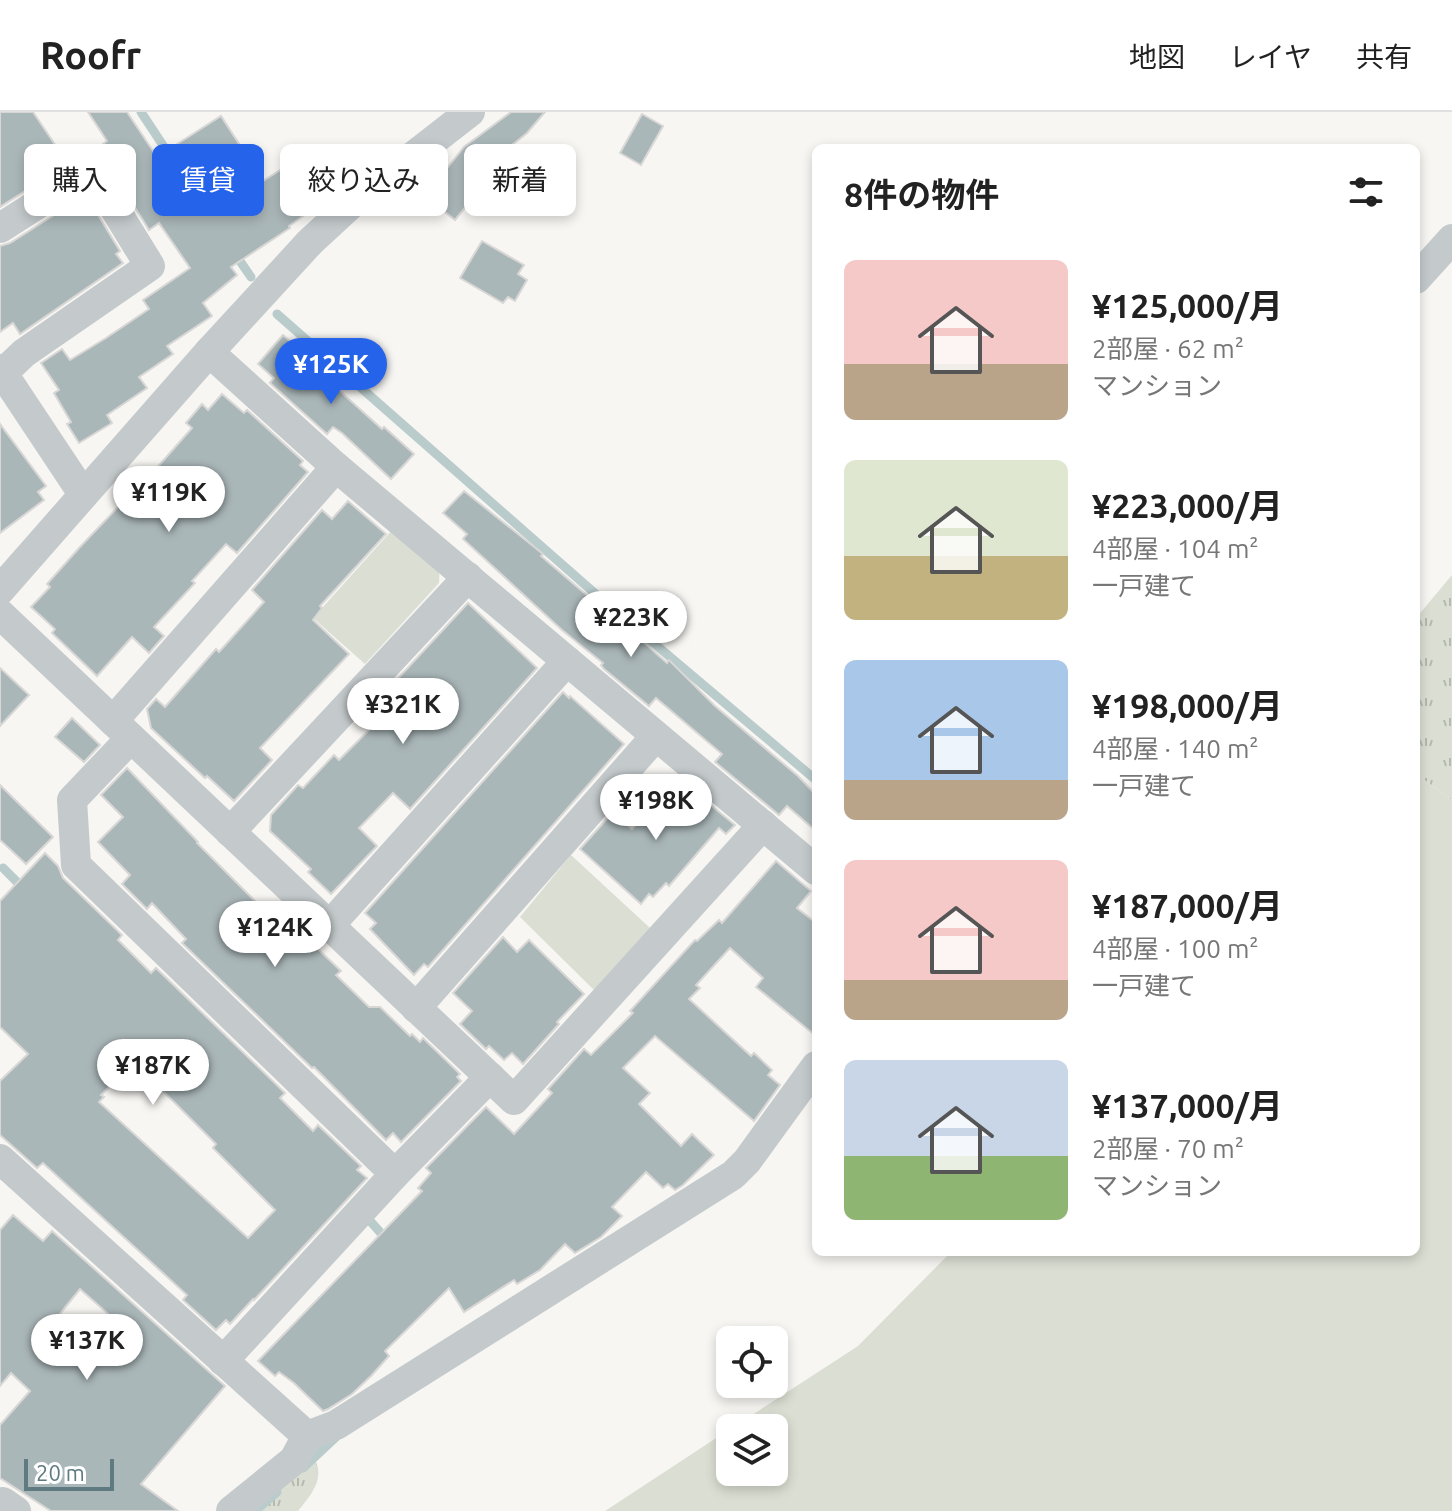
<!DOCTYPE html>
<html lang="ja">
<head>
<meta charset="utf-8">
<style>
	body { margin:0; font-family:Ubuntu,"Noto Sans JP",sans-serif; background:#f6f6f6; color:#222; height:100vh; display:flex; flex-direction:column; font-size:30px; white-space:nowrap }
	* { box-sizing:border-box; margin:0 }
	p { font-size:26px; color:#767676 }
	.icon { flex:none; width:44px; height:44px; fill:none; stroke:currentColor; stroke-width:2; stroke-linecap:round; stroke-linejoin:round }
	.map { position:relative; flex:1; overflow:hidden }
	.details { position:absolute; left:812px; top:32px; width:608px; height:1112px; display:flex; flex-direction:column; background:#fff; border-radius:12px; box-shadow:0 4px 12px #0003 }
	.details>* { flex:none }
	.top-card { position:absolute; left:24px; top:32px; width:668px; height:72px; display:flex; gap:16px }
	.tools { position:absolute; left:716px; top:1214px; display:grid; gap:16px }
	.tools a { display:grid; place-items:center; width:72px; height:72px; border-radius:12px; background:#fff; box-shadow:0 4px 12px #0003; font-size:40px }
	.scale { position:absolute; left:24px; bottom:20px; width:90px; box-sizing:border-box; padding-left:8px; border:4px solid #5f7a81; border-top:0; font-size:22px; line-height:28px; white-space:nowrap; color:#5f7a81; -webkit-text-stroke:6px #fff; paint-order:stroke }
	.price { position:absolute; translate:-50% -68px; padding:0 18px; border-radius:28px; background:#fff; color:#222; font-size:26px; line-height:52px; filter:drop-shadow(0 2px 4px #0008) }
	.price::after { content:''; position:absolute; left:50%; top:48px; width:24px; height:18px; margin-left:-12px; background:inherit; clip-path:polygon(0 0,100% 0,50% 100%) }
	.price.selected { background:#2563eb; color:#fff }
	ul { padding:0; list-style:none }
	li { display:flex; align-items:center; gap:24px; height:200px; padding:0 32px }
	li span { display:grid; place-items:center; flex:none; width:224px; height:160px; border-radius:12px; color:#555 }
	li>.icon { margin-inline-start:auto }
	span .icon { width:96px; height:96px; fill:#fffc; stroke-width:1 }
	li b { font-size:34px }
	h2 { display:flex; justify-content:space-between; align-items:center; height:96px; padding:0 32px; font-size:34px }
	.pill { padding:0 28px; border-radius:12px; background:#fff; box-shadow:0 4px 12px #0003; font-size:28px; line-height:72px }
	.pill.selected { background:#2563eb; color:#fff }
	header { display:flex; align-items:center; gap:48px; box-sizing:border-box; height:112px; padding:0 40px; background:#fff; border-bottom:2px solid #e0e0e0 }
	header strong { font-size:38px }
	nav { display:flex; gap:44px; margin-inline-start:auto; font-size:28px }
	.map>svg:first-child { display:block }
	.grass { fill:url(#grass-tufts) }
	.park { fill:#dbdfd3 }
	.lines { fill:none; stroke-linecap:round; stroke-linejoin:round }
	.stream { stroke:#b9cbcb; stroke-width:9 }
	.building { fill:#aab7b9; stroke:#d8d7d5; stroke-width:2; fill-rule:evenodd }
	.minor { stroke:#c4cacc; stroke-width:30 }
</style>
</head>
<body>
<header>
<strong>Roofr</strong>
<nav><a>地図</a><a>レイヤ</a><a>共有</a></nav>
</header>
<div class="map">
<svg width="1452" height="1399" viewBox="0 0 1452 1399">
	<defs>
		<pattern id="grass-tufts" width="24" height="20" patternUnits="userSpaceOnUse" patternTransform="scale(2)"><rect width="24" height="20" fill="#dbdfd3"/><path d="M3 7l-1-3M5 7V3M7 7l1-3M15 17l-1-3M17 17v-4M19 17l1-3" fill="none" stroke="#b5bab1"/></pattern>
	</defs>
	<rect width="100%" height="100%" fill="#f7f6f3"/>
	<g class="grass">
		<path d="M 1452,463 L 1452,688 L 1416,662 L 1416,506 Z"/>
		<path d="M 310,1342 C 329,1362 312,1382 298,1399 L 238,1399 Z"/>
	</g>
	<g class="park">
		<path d="M 393,417 L 440,452 L 439,471 L 365,552 L 313,506 Z"/>
		<path d="M 1416,662 L 1452,688 L 1452,1399 L 605,1399 L 730,1317 L 730,1360 L 774,1360 L 774,1316 L 732,1316 L 858,1234 L 951,1140 L 1416,1140 Z"/>
		<path d="M 571,743 L 650,816 L 594,878 L 520,805 Z"/>
	</g>
	<g class="lines">
		<g class="stream">
			<path d="M 141,0 L 172,47"/>
			<path d="M 233,139 L 251,165"/>
			<path d="M 277,202 L 599,485 L 816,668"/>
			<path d="M 3,756 L 26,779"/>
			<path d="M 371,1110 L 388,1129"/>
			<path d="M 303,1356 L 336,1325"/>
			<path d="M 255,1399 L 277,1380"/>
		</g>
	</g>
	<g class="building">
		<path d="M 0,0 L 33,0 L 64,46 L 51,55 L 55,60 L 0,95 Z"/>
		<path d="M 88,0 L 127,0 L 157,45 L 221,4 L 263,69 L 317,34 L 344,75 L 289,114 L 290,116 L 231,155 L 237,163 L 203,191 L 212,204 L 167,234 L 173,242 L 139,265 L 147,276 L 107,303 L 112,311 L 79,331 L 67,312 L 71,310 L 54,281 L 59,278 L 41,251 L 62,237 L 70,248 L 106,226 L 149,197 L 143,188 L 190,156 L 159,111 L 149,118 L 121,73 L 126,69 L 103,32 L 107,29 Z"/>
		<path d="M 511,0 L 545,0 L 527,21 L 491,50 L 498,55 L 455,108 L 425,84 L 464,35 Z"/>
		<path d="M 642,2 L 663,14 L 641,53 L 620,41 Z"/>
		<path d="M 76,89 L 84,99 L 92,93 L 120,139 L 116,142 L 123,151 L 20,222 L 13,211 L 0,220 L 0,134 L 10,131 Z"/>
		<path d="M 482,129 L 524,153 L 518,162 L 527,168 L 515,189 L 508,185 L 503,191 L 460,166 Z"/>
		<path d="M 283,223 L 315,251 L 312,254 L 382,317 L 384,315 L 414,342 L 391,367 L 342,321 L 333,315 L 327,322 L 270,271 L 274,266 L 258,252 Z"/>
		<path d="M 222,282 L 244,301 L 247,298 L 303,349 L 300,353 L 308,360 L 237,441 L 226,432 L 192,469 L 195,471 L 154,515 L 164,524 L 149,541 L 132,525 L 97,564 L 52,521 L 55,517 L 31,495 L 50,475 L 47,472 L 80,435 L 120,393 L 119,392 L 144,364 L 147,367 L 192,316 L 186,311 L 202,292 L 208,298 Z"/>
		<path d="M 0,312 L 46,374 L 38,380 L 44,388 L 0,421 Z"/>
		<path d="M 464,379 L 543,442 L 541,444 L 596,491 L 594,494 L 629,525 L 633,521 L 667,551 L 669,548 L 715,594 L 798,664 L 816,683 L 816,719 L 787,694 L 779,703 L 715,650 L 722,642 L 656,586 L 649,594 L 604,557 L 601,553 L 603,551 L 562,518 L 463,427 L 467,422 L 443,401 Z"/>
		<path d="M 348,389 L 386,422 L 320,494 L 322,496 L 313,508 L 349,542 L 260,636 L 272,648 L 234,689 L 207,664 L 205,666 L 151,616 L 147,597 L 156,587 L 165,595 L 216,537 L 219,540 L 264,490 L 252,478 L 322,398 L 332,407 Z"/>
		<path d="M 468,491 L 537,556 L 410,697 L 393,681 L 359,716 L 377,734 L 331,782 L 308,760 L 311,757 L 270,719 L 271,703 L 298,673 L 303,676 L 334,643 L 339,648 L 401,586 L 390,575 Z"/>
		<path d="M 0,556 L 29,583 L 0,614 Z"/>
		<path d="M 563,580 L 569,586 L 570,584 L 624,632 L 428,855 L 424,852 L 414,863 L 370,817 L 376,811 L 365,801 Z"/>
		<path d="M 72,606 L 100,633 L 84,650 L 55,625 Z"/>
		<path d="M 127,656 L 198,730 L 197,731 L 290,824 L 297,817 L 341,859 L 336,863 L 369,895 L 380,895 L 410,924 L 412,922 L 420,930 L 423,926 L 460,962 L 457,965 L 461,969 L 401,1030 L 393,1021 L 386,1028 L 314,955 L 312,956 L 182,831 L 186,827 L 152,791 L 147,797 L 122,772 L 130,763 L 98,730 L 123,705 L 101,683 Z"/>
		<path d="M 679,667 L 735,713 L 726,722 L 719,716 L 669,774 L 666,771 L 653,785 L 649,782 L 641,792 L 580,737 L 613,700 L 632,717 Z"/>
		<path d="M 0,673 L 53,725 L 26,752 L 0,728 Z"/>
		<path d="M 45,741 L 58,754 L 63,766 L 122,823 L 118,828 L 151,861 L 156,856 L 285,981 L 280,986 L 313,1019 L 318,1013 L 361,1054 L 357,1058 L 367,1066 L 254,1188 L 253,1187 L 230,1212 L 226,1208 L 216,1218 L 183,1188 L 187,1183 L 43,1051 L 37,1056 L 0,1023 L 0,969 L 28,942 L 0,915 L 0,789 ZM 134,950 L 216,1032 L 213,1036 L 275,1098 L 248,1126 L 99,990 L 104,985 L 101,983 Z"/>
		<path d="M 776,749 L 811,779 L 797,796 L 816,811 L 816,924 L 756,875 L 763,866 L 730,836 L 696,873 L 700,876 L 689,887 L 751,944 L 754,941 L 772,958 L 768,963 L 780,973 L 754,1009 L 655,924 L 623,956 L 650,981 L 639,992 L 681,1034 L 692,1022 L 714,1043 L 683,1073 L 675,1078 L 668,1072 L 663,1076 L 646,1060 L 612,1095 L 622,1104 L 601,1125 L 575,1141 L 565,1132 L 540,1158 L 517,1172 L 514,1168 L 464,1200 L 449,1176 L 385,1239 L 389,1244 L 371,1264 L 352,1282 L 328,1297 L 323,1299 L 294,1271 L 279,1260 L 275,1264 L 258,1249 L 422,1079 L 418,1076 L 431,1061 L 426,1056 L 486,995 L 514,1022 L 552,981 L 548,977 L 584,937 L 591,943 L 633,901 L 630,899 L 695,828 L 697,829 L 719,808 L 722,811 Z"/>
		<path d="M 503,825 L 517,840 L 529,828 L 584,882 L 557,910 L 559,912 L 523,952 L 512,941 L 504,948 L 489,934 L 486,937 L 460,912 L 472,899 L 453,881 Z"/>
		<path d="M 13,1103 L 43,1129 L 52,1119 L 225,1274 L 141,1372 L 178,1399 L 51,1399 L 0,1366 L 0,1313 L 30,1279 L 11,1261 L 0,1274 L 0,1118 ZM 80,1177 L 140,1230 L 34,1234 Z"/>
	</g>
	<g class="lines">
		<g class="minor">
			<path d="M 0,116 L 91,58 L 150,154 L 24,241 L 0,264"/>
			<path d="M 1416,167 L 1452,127"/>
			<path d="M 209,240 L 336,355 L 816,758"/>
			<path d="M 0,257 L 83,382"/>
			<path d="M 0,478 L 209,240 L 310,130 L 349,94 L 470,0"/>
			<path d="M 0,502 L 514,988 L 763,713"/>
			<path d="M 113,609 L 336,355"/>
			<path d="M 131,626 L 72,688 L 76,753 L 395,1062"/>
			<path d="M 230,720 L 468,465"/>
			<path d="M 329,814 L 567,549"/>
			<path d="M 416,896 L 656,624"/>
			<path d="M 0,1047 L 307,1324"/>
			<path d="M 223,1249 L 395,1062 L 490,965"/>
			<path d="M 0,1391 L 3,1390 L 16,1399"/>
			<path d="M 231,1399 L 294,1348 L 307,1324 L 336,1313 L 733,1063 L 747,1049 L 816,954"/>
		</g>
	</g>
</svg>
<div class="tools">
<a><svg class="icon" aria-label="locate" viewBox="0 0 24 24"><circle cx="12" cy="12" r="6"/><path d="M12 2v4M12 18v4M2 12h4M18 12h4"/></svg></a>
<a><svg class="icon" aria-label="layers" viewBox="0 0 24 24"><path d="M12 4l9 5-9 5-9-5zM3 14l9 5 9-5"/></svg></a>
</div>
<div class="scale">20 m</div>
<b class="price selected" style="left:331px;top:294px">¥125K</b>
<b class="price" style="left:169px;top:422px">¥119K</b>
<b class="price" style="left:631px;top:547px">¥223K</b>
<b class="price" style="left:403px;top:634px">¥321K</b>
<b class="price" style="left:656px;top:730px">¥198K</b>
<b class="price" style="left:275px;top:857px">¥124K</b>
<b class="price" style="left:153px;top:995px">¥187K</b>
<b class="price" style="left:87px;top:1270px">¥137K</b>
<div class="top-card">
<a class="pill">購入</a>
<a class="pill selected">賃貸</a>
<a class="pill">絞り込み</a>
<a class="pill">新着</a>
</div>
<section class="details">
<h2>8件の物件<svg class="icon" aria-label="filters" viewBox="0 0 24 24"><path d="M4 7h16M4 17h16"/><circle cx="9" cy="7" r="2"/><circle cx="15" cy="17" r="2"/></svg></h2>
<ul>
<li><span style="background:linear-gradient(#f6c9c9 65%,#b9a48a 0)"><svg class="icon" aria-label="home" viewBox="0 0 24 24"><path d="M3 11l9-7 9 7M6 9v11h12V9"/></svg></span><div><b>¥125,000/月</b><p>2部屋 · 62 m²</p><p>マンション</p></div></li>
<li><span style="background:linear-gradient(#dfe7d0 60%,#c2b280 0)"><svg class="icon" aria-label="home" viewBox="0 0 24 24"><path d="M3 11l9-7 9 7M6 9v11h12V9"/></svg></span><div><b>¥223,000/月</b><p>4部屋 · 104 m²</p><p>一戸建て</p></div></li>
<li><span style="background:linear-gradient(#a9c7e8 75%,#b9a48a 0)"><svg class="icon" aria-label="home" viewBox="0 0 24 24"><path d="M3 11l9-7 9 7M6 9v11h12V9"/></svg></span><div><b>¥198,000/月</b><p>4部屋 · 140 m²</p><p>一戸建て</p></div></li>
<li><span style="background:linear-gradient(#f6c9c9 75%,#b9a48a 0)"><svg class="icon" aria-label="home" viewBox="0 0 24 24"><path d="M3 11l9-7 9 7M6 9v11h12V9"/></svg></span><div><b>¥187,000/月</b><p>4部屋 · 100 m²</p><p>一戸建て</p></div></li>
<li><span style="background:linear-gradient(#c9d6e8 60%,#8fb573 0)"><svg class="icon" aria-label="home" viewBox="0 0 24 24"><path d="M3 11l9-7 9 7M6 9v11h12V9"/></svg></span><div><b>¥137,000/月</b><p>2部屋 · 70 m²</p><p>マンション</p></div></li>
</ul>
</section>
</div>
</body>
</html>
